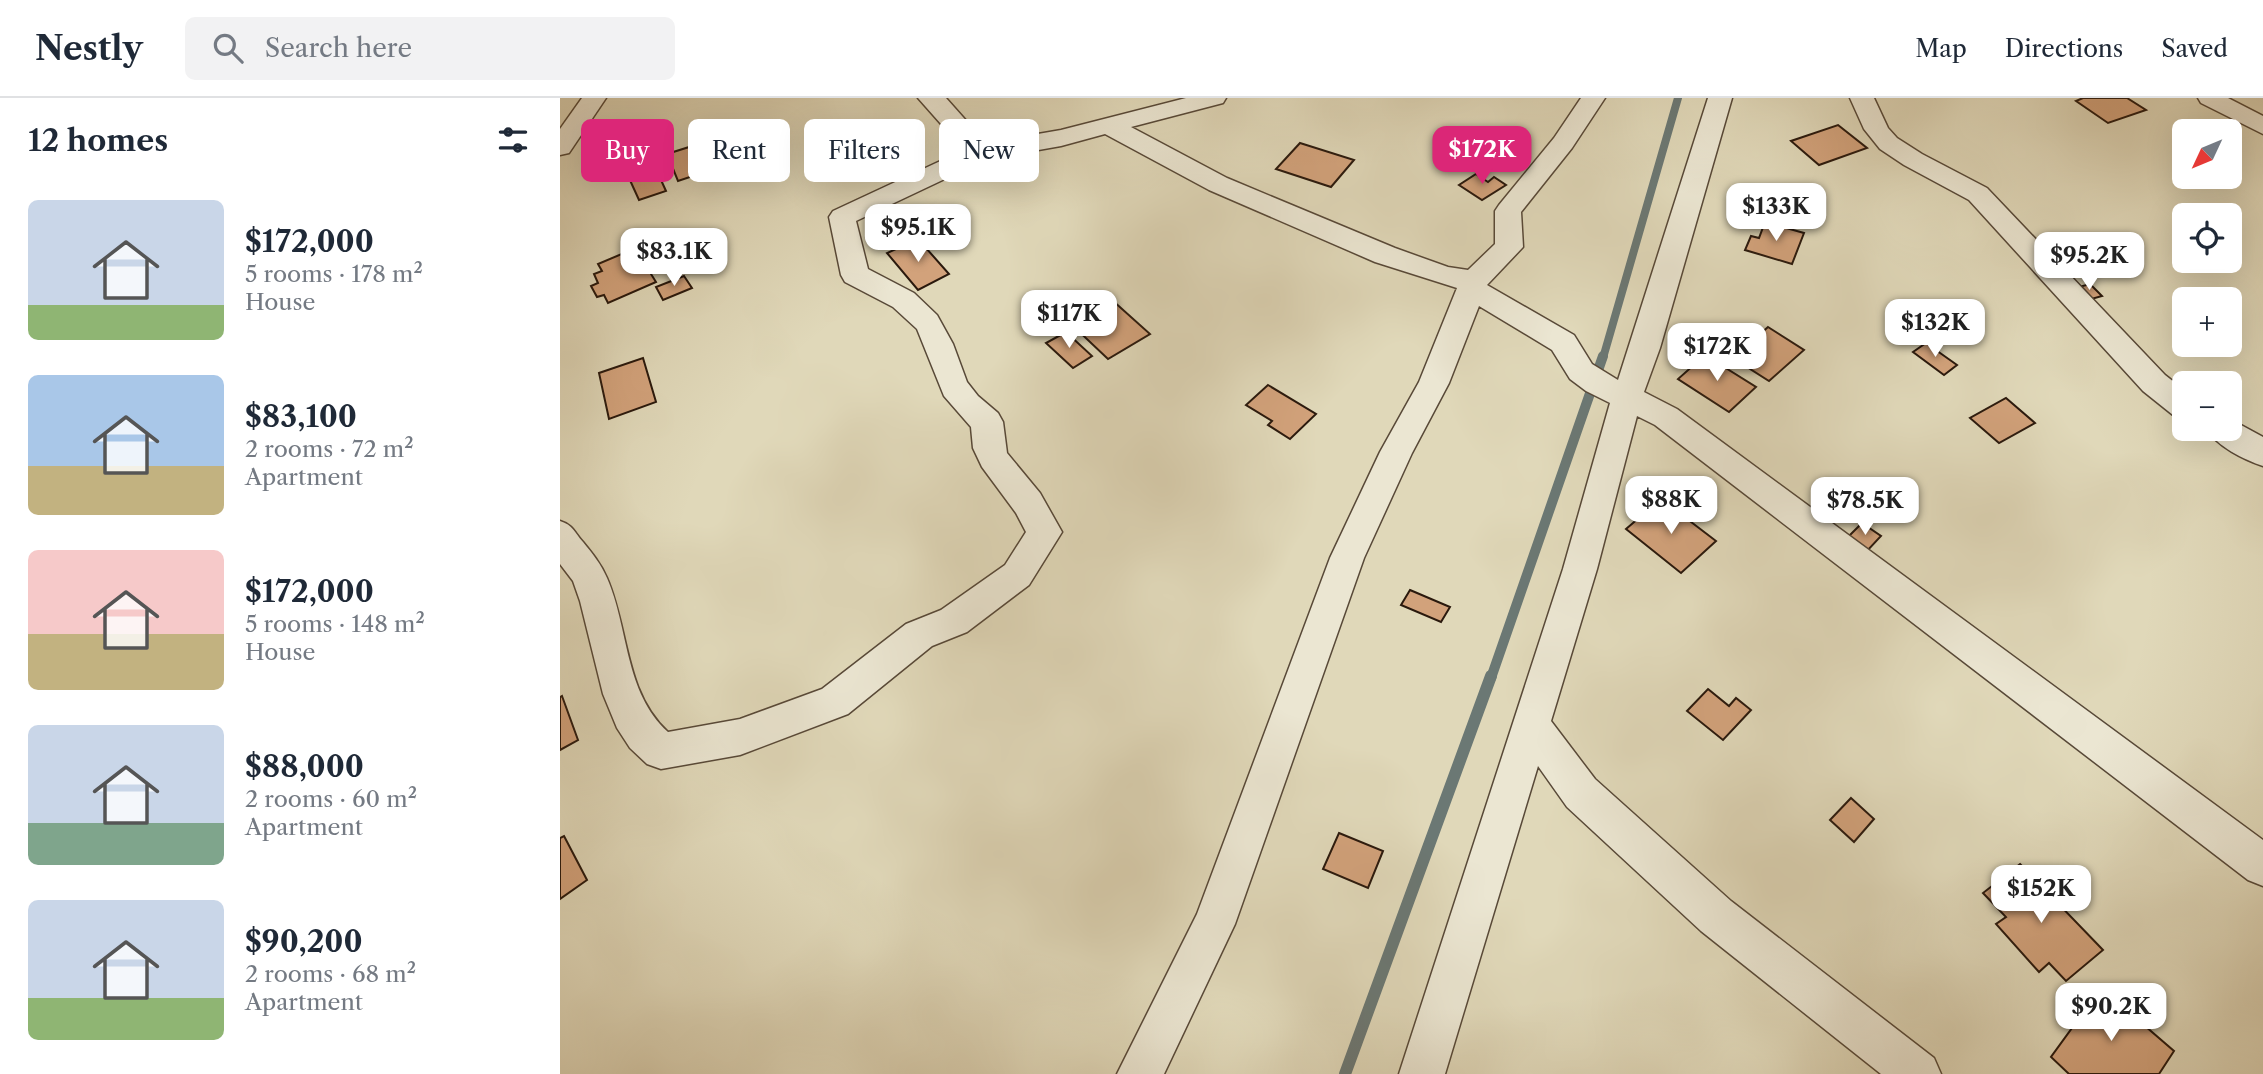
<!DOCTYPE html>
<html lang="en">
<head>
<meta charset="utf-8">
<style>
	body { margin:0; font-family:"Libre Caslon Text",serif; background:#f2f2f3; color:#1f2937; height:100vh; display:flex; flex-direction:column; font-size:26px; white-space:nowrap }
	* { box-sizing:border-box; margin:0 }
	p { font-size:23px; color:#747a83 }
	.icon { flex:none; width:38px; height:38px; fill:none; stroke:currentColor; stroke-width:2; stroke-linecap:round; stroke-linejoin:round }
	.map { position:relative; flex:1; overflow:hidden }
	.drawer { display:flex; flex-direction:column; background:#fff; width:560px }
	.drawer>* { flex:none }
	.top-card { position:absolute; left:21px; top:21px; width:665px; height:63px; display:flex; gap:14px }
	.needle { width:46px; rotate:226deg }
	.tools { position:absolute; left:1612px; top:21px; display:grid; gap:14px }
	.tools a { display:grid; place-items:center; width:70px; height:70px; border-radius:10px; background:#fff; box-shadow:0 7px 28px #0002; font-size:35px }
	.price { position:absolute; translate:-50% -60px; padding:0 16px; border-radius:14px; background:#fff; color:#222; font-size:23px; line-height:46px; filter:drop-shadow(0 2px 4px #0008) }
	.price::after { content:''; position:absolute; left:50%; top:42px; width:21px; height:16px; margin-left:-10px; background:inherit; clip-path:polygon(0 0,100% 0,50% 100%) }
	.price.active { background:#db2777; color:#fff }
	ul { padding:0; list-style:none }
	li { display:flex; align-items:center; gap:21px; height:175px; padding:0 28px }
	li span { display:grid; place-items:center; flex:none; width:196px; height:140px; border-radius:10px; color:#555 }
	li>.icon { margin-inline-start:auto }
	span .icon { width:84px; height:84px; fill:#fffc; stroke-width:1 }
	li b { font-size:30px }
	h2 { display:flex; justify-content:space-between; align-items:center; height:84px; padding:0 28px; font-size:30px }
	.pill { padding:0 24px; border-radius:10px; background:#fff; box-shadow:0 7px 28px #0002; font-size:24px; line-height:63px }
	.pill.active { background:#db2777; color:#fff }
	header { display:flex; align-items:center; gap:42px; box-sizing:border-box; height:98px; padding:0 35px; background:#fff; border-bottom:2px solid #e0e1e3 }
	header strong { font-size:33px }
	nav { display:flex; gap:38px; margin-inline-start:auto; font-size:24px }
	.search { width:490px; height:63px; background:#f2f2f3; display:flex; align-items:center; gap:18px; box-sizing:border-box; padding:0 24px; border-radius:10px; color:#747a83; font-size:26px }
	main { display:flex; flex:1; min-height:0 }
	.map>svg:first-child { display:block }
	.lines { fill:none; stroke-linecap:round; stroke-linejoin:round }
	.stream-far2 { stroke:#6b7874; stroke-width:8 }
	.stream-far1 { stroke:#6b7874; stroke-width:10 }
	.stream { stroke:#6b7874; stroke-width:12 }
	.building { fill:#d2a27b; stroke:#2a190d; stroke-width:2 }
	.street-casing { stroke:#584938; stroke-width:3 }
	.street { fill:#ebe6d2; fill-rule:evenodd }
</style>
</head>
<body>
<header>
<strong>Nestly</strong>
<div class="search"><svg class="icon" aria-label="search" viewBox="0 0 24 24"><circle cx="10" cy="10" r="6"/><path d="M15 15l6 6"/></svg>Search here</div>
<nav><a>Map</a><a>Directions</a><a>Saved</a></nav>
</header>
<main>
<section class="drawer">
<h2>12 homes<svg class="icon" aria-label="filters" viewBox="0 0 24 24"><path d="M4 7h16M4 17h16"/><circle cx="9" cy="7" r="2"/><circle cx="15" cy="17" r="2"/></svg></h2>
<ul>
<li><span style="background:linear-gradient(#c9d6e8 75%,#8fb573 0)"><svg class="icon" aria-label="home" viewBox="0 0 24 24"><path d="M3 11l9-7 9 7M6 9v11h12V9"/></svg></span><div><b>$172,000</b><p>5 rooms · 178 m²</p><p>House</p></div></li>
<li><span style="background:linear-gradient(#a9c7e8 65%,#c2b280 0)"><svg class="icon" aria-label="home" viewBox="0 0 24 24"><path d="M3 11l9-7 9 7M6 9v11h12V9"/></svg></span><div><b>$83,100</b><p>2 rooms · 72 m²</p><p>Apartment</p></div></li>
<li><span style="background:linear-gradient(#f6c9c9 60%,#c2b280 0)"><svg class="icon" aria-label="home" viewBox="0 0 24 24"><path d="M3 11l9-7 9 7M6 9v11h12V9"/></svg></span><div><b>$172,000</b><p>5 rooms · 148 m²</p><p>House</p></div></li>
<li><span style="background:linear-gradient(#c9d6e8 70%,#7fa58c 0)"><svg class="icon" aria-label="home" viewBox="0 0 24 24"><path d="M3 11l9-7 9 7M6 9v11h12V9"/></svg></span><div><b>$88,000</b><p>2 rooms · 60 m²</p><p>Apartment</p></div></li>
<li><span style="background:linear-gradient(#c9d6e8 70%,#8fb573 0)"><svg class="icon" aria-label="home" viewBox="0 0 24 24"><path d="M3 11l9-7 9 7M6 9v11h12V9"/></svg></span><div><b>$90,200</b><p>2 rooms · 68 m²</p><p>Apartment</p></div></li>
</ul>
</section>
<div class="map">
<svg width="1703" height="976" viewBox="0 0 1703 976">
	<rect width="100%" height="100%" fill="#e0d8b9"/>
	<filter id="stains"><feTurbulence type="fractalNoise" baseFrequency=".00286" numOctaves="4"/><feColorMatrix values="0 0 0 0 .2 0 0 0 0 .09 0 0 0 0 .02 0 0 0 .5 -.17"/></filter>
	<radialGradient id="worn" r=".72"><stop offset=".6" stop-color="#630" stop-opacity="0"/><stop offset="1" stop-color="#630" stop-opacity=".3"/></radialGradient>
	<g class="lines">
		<path class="stream-far2" d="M 1043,260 L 1118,0"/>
		<path class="stream-far1" d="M 931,580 L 1043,258"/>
		<path class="stream" d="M 785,976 L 931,578"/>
	</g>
	<g class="building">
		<path d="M 1523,0 L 1567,0 L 1586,12 L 1548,25 L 1516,3 Z"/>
		<path d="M 1278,27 L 1307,50 L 1259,67 L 1231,43 Z"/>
		<path d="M 164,38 L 175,64 L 118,83 L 107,56 Z"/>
		<path d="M 740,45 L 794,62 L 771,89 L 716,71 Z"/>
		<path d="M 96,71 L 106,93 L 79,102 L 69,80 Z"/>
		<path d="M 916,76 L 928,84 L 934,79 L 946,87 L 922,102 L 899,87 Z"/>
		<path d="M 1205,124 L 1244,135 L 1232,166 L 1185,152 L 1191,138 L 1199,140 Z"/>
		<path d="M 358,141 L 389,176 L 358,192 L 327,155 Z"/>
		<path d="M 83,147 L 89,156 L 81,160 L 96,184 L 48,205 L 44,197 L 37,199 L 31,188 L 38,185 L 34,176 L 42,173 L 38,166 Z"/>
		<path d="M 124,178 L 132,190 L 103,202 L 96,189 Z"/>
		<path d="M 1530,186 L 1542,198 L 1528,202 L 1515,190 Z"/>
		<path d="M 552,202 L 590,236 L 548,261 L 511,226 Z"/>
		<path d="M 1208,229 L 1244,252 L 1209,283 L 1173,260 Z"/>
		<path d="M 506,234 L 532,258 L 513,270 L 486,245 Z"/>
		<path d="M 1366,245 L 1397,267 L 1384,277 L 1353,254 Z"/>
		<path d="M 1145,257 L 1196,289 L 1169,314 L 1118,281 Z"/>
		<path d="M 83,260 L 96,304 L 49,321 L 39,275 Z"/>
		<path d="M 708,287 L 756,316 L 730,341 L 708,327 L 712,323 L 686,307 Z"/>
		<path d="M 1446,300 L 1475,325 L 1439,345 L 1410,320 Z"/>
		<path d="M 1101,401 L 1156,443 L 1121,475 L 1066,431 Z"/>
		<path d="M 1302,425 L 1321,438 L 1307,453 L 1288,439 Z"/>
		<path d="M 850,492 L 890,509 L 881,524 L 841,507 Z"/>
		<path d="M 1148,591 L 1169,608 L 1176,600 L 1191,612 L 1163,642 L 1127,613 Z"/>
		<path d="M 2,598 L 18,642 L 0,652 L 0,599 Z"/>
		<path d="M 1291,700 L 1314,721 L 1294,744 L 1270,722 Z"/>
		<path d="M 779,735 L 823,753 L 808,790 L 763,771 Z"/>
		<path d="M 4,738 L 27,782 L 0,801 L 0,740 Z"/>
		<path d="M 1460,766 L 1543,852 L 1506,883 L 1489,865 L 1479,874 L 1436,826 L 1446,819 L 1423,795 Z"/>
		<path d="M 1541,890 L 1614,953 L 1599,976 L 1509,976 L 1491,959 Z"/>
	</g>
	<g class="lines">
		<g class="street-casing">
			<g id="street">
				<path d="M 22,0 L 46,0 L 9,55 L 0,57 L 0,31 Z"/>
				<path d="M 358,0 L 386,0 L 426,45 L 501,32 L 626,0 L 666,0 L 663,5 L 571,29 L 667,80 L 835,150 L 888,169 L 908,172 L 935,146 L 935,113 L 939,107 L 994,40 L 1021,0 L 1045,0 L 1012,50 L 961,114 L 963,149 L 927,187 L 1014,237 L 1032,266 L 1058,282 L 1148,0 L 1172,0 L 1100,250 L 1084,294 L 1117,311 L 1703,742 L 1703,788 L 1688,782 L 1095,327 L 1077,318 L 1037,471 L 991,623 L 1035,681 L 1171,803 L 1374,960 L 1381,976 L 1321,976 L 1141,833 L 1007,709 L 978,668 L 885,976 L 839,976 L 1003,471 L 1050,305 L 1026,293 L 1010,281 L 992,252 L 919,208 L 889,285 L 852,355 L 804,460 L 675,826 L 604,976 L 557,976 L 637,816 L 770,460 L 820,354 L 859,284 L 897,190 L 815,164 L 649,92 L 545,36 L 501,48 L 427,61 L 296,123 L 308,171 L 354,195 L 377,217 L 393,246 L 407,284 L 418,298 L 438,315 L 443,324 L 447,355 L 480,395 L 502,434 L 469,487 L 407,534 L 372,548 L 288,616 L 180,657 L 101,671 L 87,666 L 70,650 L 57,630 L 43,596 L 20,503 L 13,483 L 0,466 L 0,423 C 13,427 14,434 23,444 C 32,455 41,466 47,480 C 69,530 64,594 108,634 L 180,621 L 262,591 L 346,526 L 381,512 L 445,467 L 466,434 L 456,415 L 422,369 L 413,350 L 411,329 L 384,298 L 357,231 L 333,209 L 285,184 L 281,177 L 269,119 L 273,113 L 404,52 Z"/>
				<path d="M 1290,0 L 1314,0 L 1328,30 L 1337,40 L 1362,56 L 1427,90 L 1605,277 L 1624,292 L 1624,321 L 1613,317 L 1583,293 L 1409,102 L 1344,67 L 1320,51 L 1304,31 Z"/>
				<path d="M 1638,0 L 1668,0 L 1703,18 L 1703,36 L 1641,5 Z"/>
				<path d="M 1670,321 L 1703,339 L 1703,368 C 1685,362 1656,348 1647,331 L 1670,331 Z"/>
			</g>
		</g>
		<use href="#street" class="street"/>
	</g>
	<rect width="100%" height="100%" filter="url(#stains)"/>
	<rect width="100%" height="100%" fill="url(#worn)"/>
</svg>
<div class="tools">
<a><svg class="needle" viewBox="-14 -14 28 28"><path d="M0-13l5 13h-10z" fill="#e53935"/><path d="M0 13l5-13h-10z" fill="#747a83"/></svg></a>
<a><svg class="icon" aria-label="locate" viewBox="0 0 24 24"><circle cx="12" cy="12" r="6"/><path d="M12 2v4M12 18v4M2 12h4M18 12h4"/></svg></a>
<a>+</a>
<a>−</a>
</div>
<b class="price active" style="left:922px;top:88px">$172K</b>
<b class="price" style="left:1216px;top:145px">$133K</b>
<b class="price" style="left:358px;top:166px">$95.1K</b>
<b class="price" style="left:114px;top:190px">$83.1K</b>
<b class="price" style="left:1529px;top:194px">$95.2K</b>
<b class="price" style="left:509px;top:252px">$117K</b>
<b class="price" style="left:1375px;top:261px">$132K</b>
<b class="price" style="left:1157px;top:285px">$172K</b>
<b class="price" style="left:1111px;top:438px">$88K</b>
<b class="price" style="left:1305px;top:439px">$78.5K</b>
<b class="price" style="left:1481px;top:827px">$152K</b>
<b class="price" style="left:1551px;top:945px">$90.2K</b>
<div class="top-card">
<a class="pill active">Buy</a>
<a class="pill">Rent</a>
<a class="pill">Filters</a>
<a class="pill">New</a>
</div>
</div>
</main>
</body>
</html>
